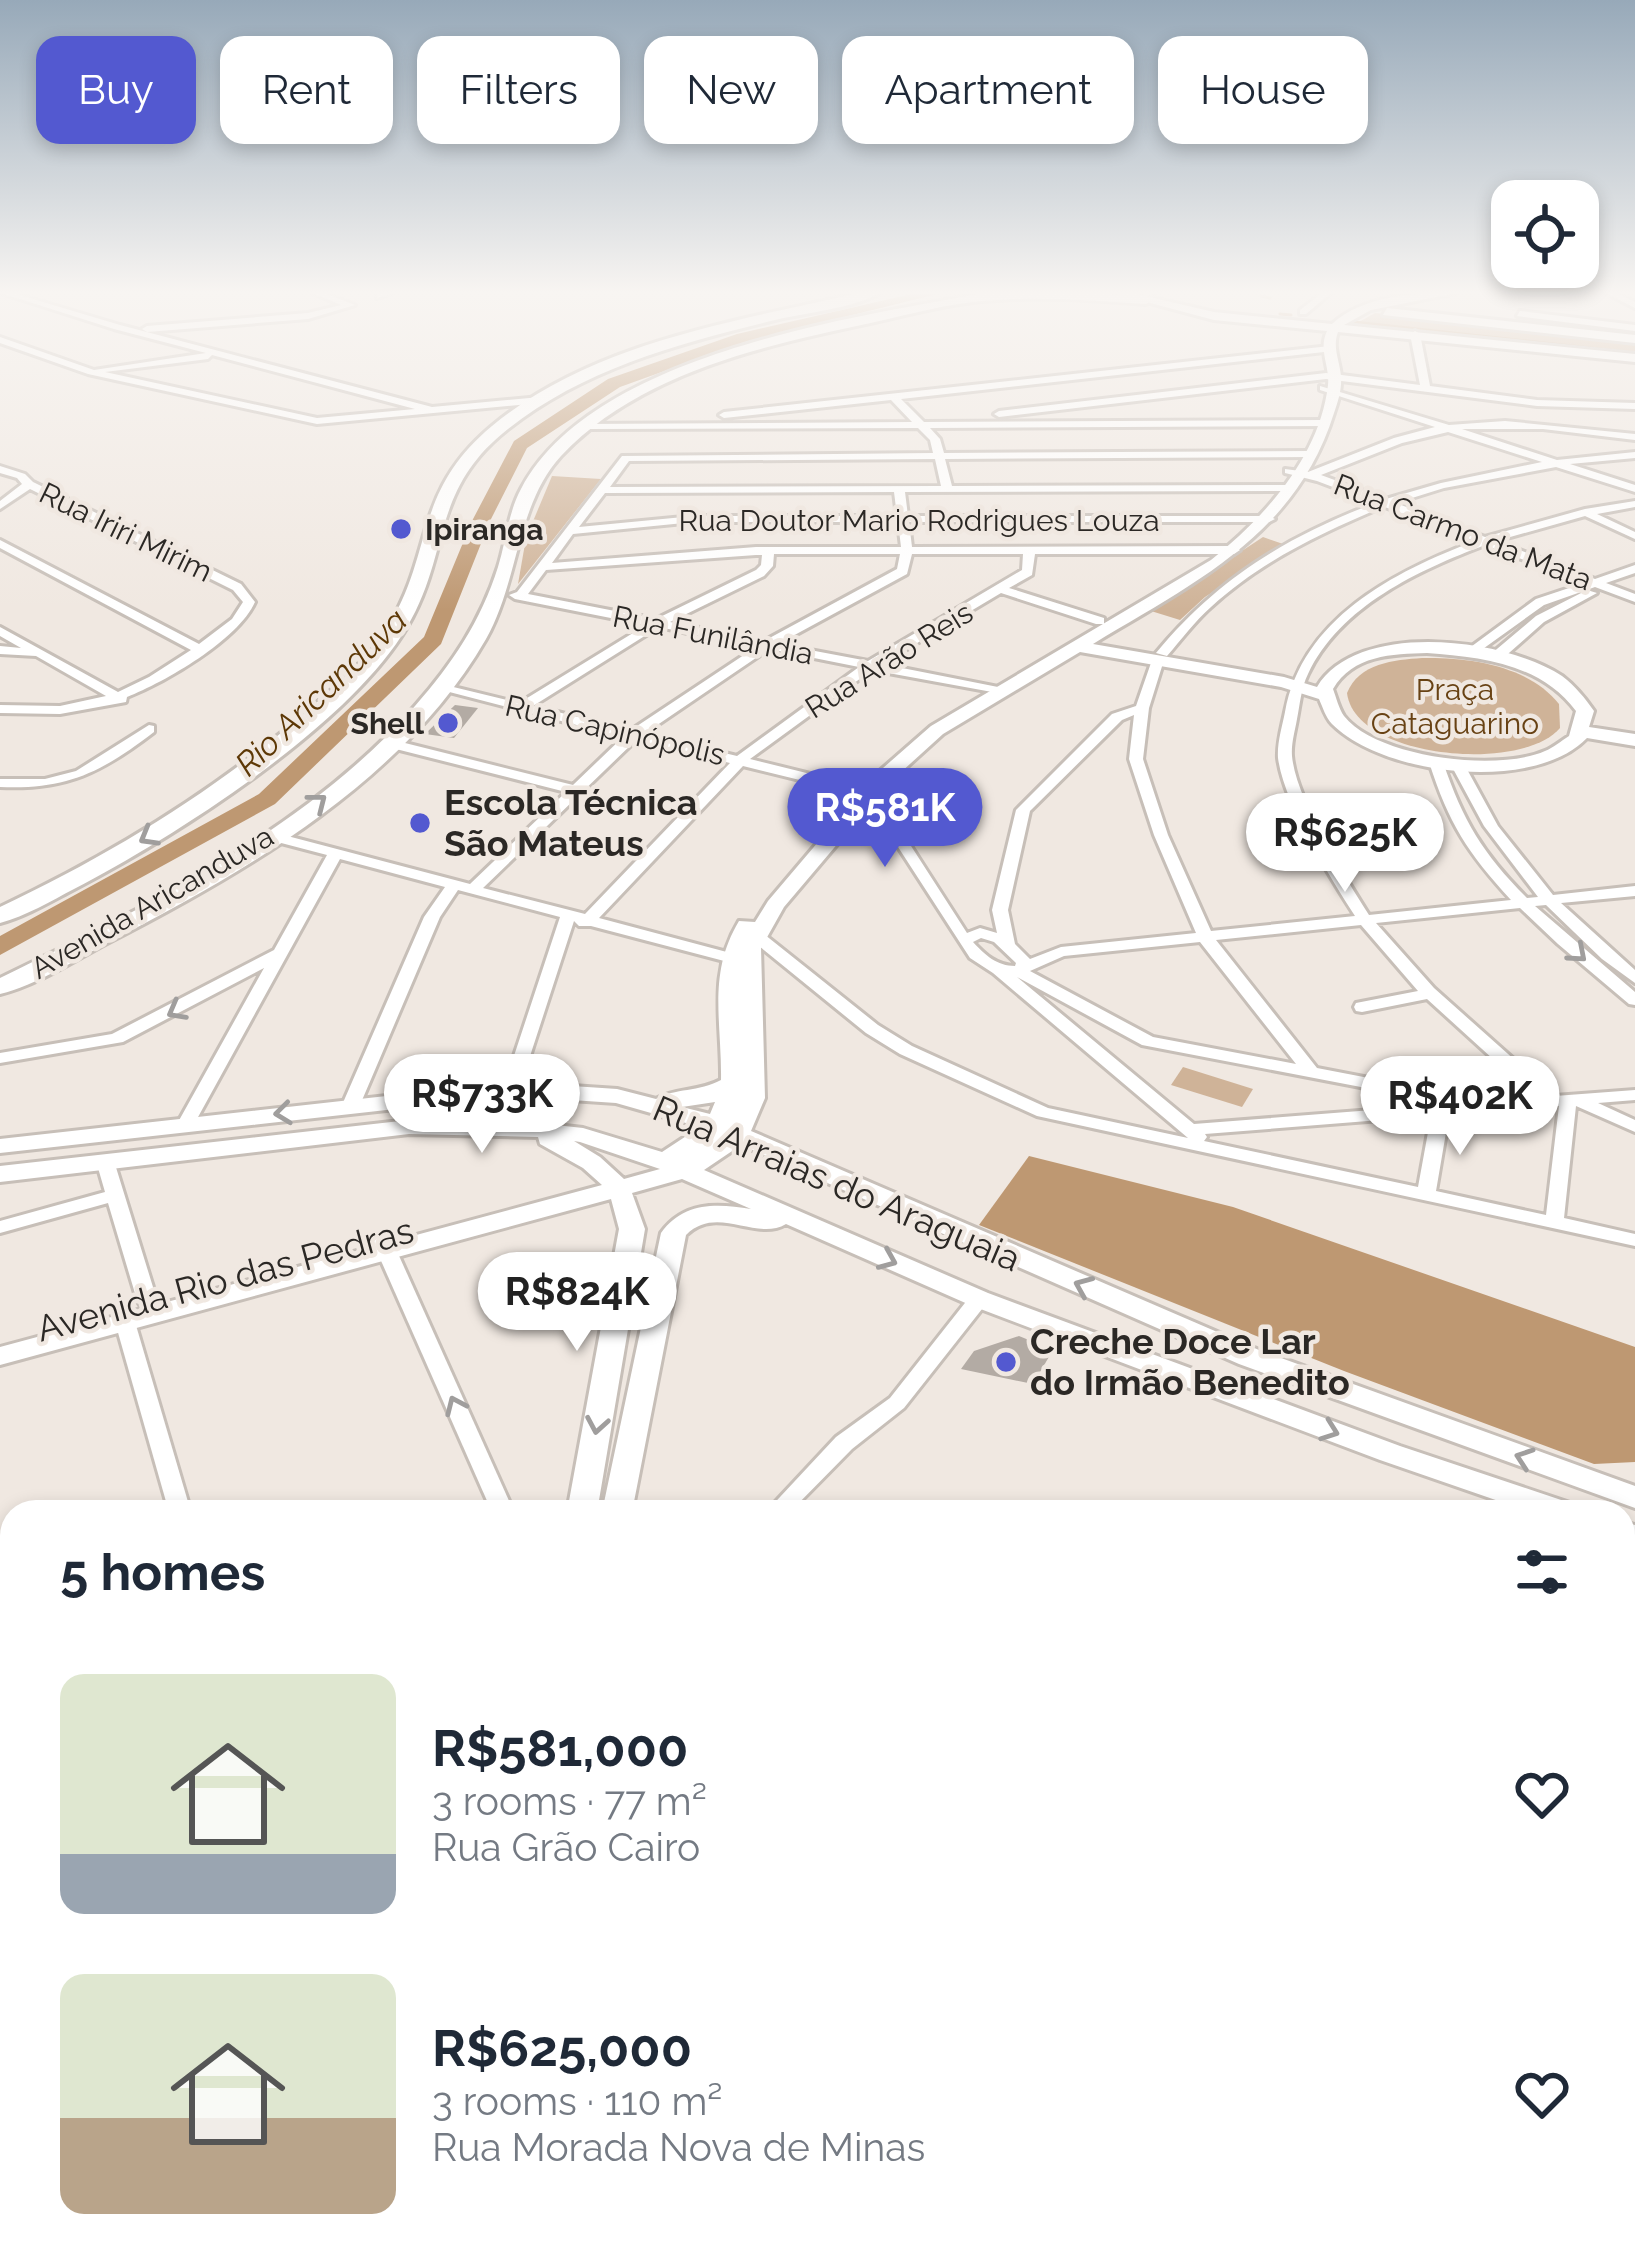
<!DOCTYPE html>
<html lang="en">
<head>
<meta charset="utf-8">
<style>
	body { margin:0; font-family:Raleway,sans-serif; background:#f6f6f7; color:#1f2937; height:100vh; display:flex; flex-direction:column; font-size:45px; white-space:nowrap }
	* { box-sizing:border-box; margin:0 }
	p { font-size:39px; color:#747a83 }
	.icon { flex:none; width:66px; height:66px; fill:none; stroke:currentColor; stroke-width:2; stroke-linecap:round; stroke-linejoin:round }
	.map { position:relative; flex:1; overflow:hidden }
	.panel { position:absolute; left:0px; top:1500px; width:1635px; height:768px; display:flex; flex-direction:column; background:#fff; border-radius:36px 36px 0 0; box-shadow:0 6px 18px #0003 }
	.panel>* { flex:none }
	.hud { position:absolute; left:36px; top:36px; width:1563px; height:108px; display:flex; gap:24px }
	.buttons { position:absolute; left:1491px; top:180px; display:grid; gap:24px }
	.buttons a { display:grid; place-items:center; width:108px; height:108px; border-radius:24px; background:#fff; box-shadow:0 6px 18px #0003; font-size:60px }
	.price { position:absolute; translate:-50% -102px; padding:0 27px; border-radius:42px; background:#fff; color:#222; font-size:39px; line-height:78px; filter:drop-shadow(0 3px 6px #0008) }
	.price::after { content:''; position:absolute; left:50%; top:72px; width:36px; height:27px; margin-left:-18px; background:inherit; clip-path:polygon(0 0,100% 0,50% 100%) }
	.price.current { background:#5359d0; color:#fff }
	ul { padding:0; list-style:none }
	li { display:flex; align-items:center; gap:36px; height:300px; padding:0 60px }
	li span { display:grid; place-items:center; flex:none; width:336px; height:240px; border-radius:24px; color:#555 }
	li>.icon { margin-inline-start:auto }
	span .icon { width:144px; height:144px; fill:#fffc; stroke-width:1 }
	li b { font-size:51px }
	h2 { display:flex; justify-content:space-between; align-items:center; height:144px; padding:0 60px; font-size:51px }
	.chip { padding:0 42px; border-radius:24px; background:#fff; box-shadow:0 6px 18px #0003; font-size:42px; line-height:108px }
	.chip.current { background:#5359d0; color:#fff }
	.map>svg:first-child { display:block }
	.green { fill:#cfb398 }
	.water { fill:#be9872 }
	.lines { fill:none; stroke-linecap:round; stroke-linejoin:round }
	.stream { stroke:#be9872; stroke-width:3 }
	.river { fill:#be9872; fill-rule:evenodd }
	.building { fill:#b3aba4 }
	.minor-casing { stroke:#c7bfb8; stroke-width:6 }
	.major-casing { stroke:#c7bfb8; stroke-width:6 }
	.highway-casing { stroke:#c7bfb8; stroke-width:6 }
	.minor { fill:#fff; fill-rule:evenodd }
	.major { fill:#fff; fill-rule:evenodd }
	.highway { fill:#fff; fill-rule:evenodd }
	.oneway { stroke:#a09e9d }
	.poi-dot { fill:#5359d0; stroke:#f0e8e1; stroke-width:4.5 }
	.labels { text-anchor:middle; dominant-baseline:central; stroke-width:9; stroke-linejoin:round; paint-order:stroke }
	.far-street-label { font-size:30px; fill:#2b2825; stroke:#f0e8e1 }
	.far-poi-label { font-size:30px; font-weight:bold; fill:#2b2825; stroke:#f0e8e1; text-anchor:start }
	.far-park-label { font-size:30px; fill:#684214; stroke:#f0e8e1 }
	.far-water-label { font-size:33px; font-style:italic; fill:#5d3806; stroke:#f0e8e1 }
	.poi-label { font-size:36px; font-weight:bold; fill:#2b2825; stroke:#f0e8e1; text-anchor:start }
	.street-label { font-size:36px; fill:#2b2825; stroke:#f0e8e1 }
</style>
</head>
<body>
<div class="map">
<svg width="1635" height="2268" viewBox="0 0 1635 2268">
	<rect width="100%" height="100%" fill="#f0e8e1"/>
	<g class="green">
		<path d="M 1375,313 L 1635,342 L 1635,353 L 1359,322 Z"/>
		<path d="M 552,476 L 601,479 L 518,584 L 526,538 Z"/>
		<path d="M 1263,537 L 1286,545 L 1205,597 L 1180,620 L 1151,611 Z"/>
		<path d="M 1422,658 C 1468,657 1528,665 1559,704 L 1560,728 C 1522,773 1355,759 1347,693 C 1359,663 1394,660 1422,658 Z"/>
		<path d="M 1183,1067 L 1253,1089 L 1242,1107 L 1171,1085 Z"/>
	</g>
	<path class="water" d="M 1029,1156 L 1233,1207 L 1635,1347 L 1635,1462 L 1594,1464 L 1344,1371 L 979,1225 Z"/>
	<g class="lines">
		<g class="stream">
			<path d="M 1261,296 L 1270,298"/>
			<path d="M 1280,314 L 1291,315"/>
			<path d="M 1354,322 L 1635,353"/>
		</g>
		<path class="river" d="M 916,293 L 941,293 L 748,341 L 620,387 L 527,448 L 490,521 L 441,644 L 275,804 L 0,955 L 0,936 L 259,794 L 424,637 L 472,521 L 514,441 L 608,379 L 737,334 Z"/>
	</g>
	<g class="building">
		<path d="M 455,705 L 478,708 L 454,738 L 425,734 Z"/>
		<path d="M 1019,1336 L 1053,1350 L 1033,1384 L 961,1369 L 974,1351 Z"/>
	</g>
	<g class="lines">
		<g class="minor-casing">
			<g id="minor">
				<path d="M 1,293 L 13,293 L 120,325 L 432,407 L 540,397 L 545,400 L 540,403 L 317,424 L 88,374 L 0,343 L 0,337 L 94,370 L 206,353 L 114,329 ZM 212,355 L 415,409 L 317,418 L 105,372 L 208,359 Z"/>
				<path d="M 313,293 L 324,293 L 355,305 L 308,319 L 147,332 L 142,329 L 147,326 L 308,313 L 341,305 Z"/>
				<path d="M 381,293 L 393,293 L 377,298 L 377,294 Z"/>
				<path d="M 1142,293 L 1155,293 L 1145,297 Z"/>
				<path d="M 1322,293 L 1331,293 L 1306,314 L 1300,314 L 1300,310 Z"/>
				<path d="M 1606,293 L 1616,293 L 1635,302 L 1635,308 Z"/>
				<path d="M 1520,311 L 1635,325 L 1635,331 L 1517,316 Z"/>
				<path d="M 1415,331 L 1420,334 L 1430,386 L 1537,400 L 1635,403 L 1635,409 L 1537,406 L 1326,379 L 999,417 L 994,414 L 999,411 L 1326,373 L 1420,385 L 1410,334 Z"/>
				<path d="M 1330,346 L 1335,349 L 1333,351 L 901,399 L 924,422 L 1324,420 L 1329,423 L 1324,426 L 930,428 L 940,439 L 944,453 L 1309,451 L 1314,454 L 1309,457 L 945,459 L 952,486 L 1289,485 L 1295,488 L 1289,491 L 905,492 L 908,516 L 1269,516 L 1275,519 L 1269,522 L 909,522 L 912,547 L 1234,546 L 1240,550 L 1234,554 L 1035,554 L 1032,575 L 1009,588 L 1104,618 L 1104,624 L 1096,624 L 1001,593 L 882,664 L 998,687 L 1005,691 L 1003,694 L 872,670 L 750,759 L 875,790 L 967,933 L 980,928 L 997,933 L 992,910 L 1016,810 L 1112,714 L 1136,706 L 1152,660 L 1163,657 L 1164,660 L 1149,708 L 1143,759 L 1168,835 L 1211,931 L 1355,916 C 1330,877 1284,804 1278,758 C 1277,743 1282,727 1285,712 C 1302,619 1393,572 1475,541 L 1385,507 L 1380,508 C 1319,534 1260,562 1211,607 C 1195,621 1181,640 1167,656 L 1156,653 C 1217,579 1286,537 1375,503 L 1317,481 L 1285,473 L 1285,469 L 1308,472 L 1394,438 L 1435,427 L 1320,390 L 1320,386 L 1449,425 L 1505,421 L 1635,434 L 1635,440 L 1543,429 L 1462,429 L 1557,460 L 1635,452 L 1635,458 L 1570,464 L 1635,485 L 1635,492 L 1556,467 L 1444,488 L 1396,503 L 1485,537 L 1585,509 L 1635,501 L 1635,507 L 1597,514 L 1635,532 L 1635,539 L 1585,516 L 1496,541 L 1595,579 L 1635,565 L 1635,573 L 1606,583 L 1635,594 L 1635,602 L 1595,587 L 1544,605 L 1473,656 L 1468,655 L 1468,649 L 1536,599 L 1584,583 L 1485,545 C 1419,570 1340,606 1308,674 C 1301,688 1300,704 1297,719 C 1295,731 1291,743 1292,756 C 1296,800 1345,877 1369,915 L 1511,900 C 1467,852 1449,824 1429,762 L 1436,758 L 1443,762 C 1463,821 1483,854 1527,898 L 1538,897 L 1484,826 L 1451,765 L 1453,762 L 1463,762 L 1498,826 L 1553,895 L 1635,886 L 1635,896 L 1561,903 L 1635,970 L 1635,983 L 1602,959 L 1546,905 L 1535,906 L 1635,992 L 1635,1005 L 1629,1004 L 1558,944 L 1520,908 L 1376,923 L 1434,988 L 1555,1096 L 1635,1090 L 1635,1100 L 1598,1103 L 1635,1120 L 1635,1132 L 1576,1106 L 1564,1218 L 1635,1234 L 1635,1246 L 1037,1116 L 900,1054 L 866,1033 L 743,933 L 741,930 L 743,927 L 755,927 L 878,1025 L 912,1046 L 1048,1108 L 1188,1138 L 993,973 L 970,958 L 865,796 L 743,766 L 599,918 L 753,959 L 755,962 L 747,967 L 591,926 L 579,926 L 574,921 L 518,1093 L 506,1093 L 503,1089 L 560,917 L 458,890 L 440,917 L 360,1105 L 351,1110 L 345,1109 L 342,1105 L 424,917 L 445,887 L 340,859 L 192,1128 L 180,1128 L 177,1124 L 264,968 L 123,1042 L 0,1063 L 0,1053 L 112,1034 L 274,950 L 327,855 L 266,839 L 266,833 L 276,833 L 470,884 L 566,792 L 384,746 L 384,740 L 389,739 L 573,785 L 623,737 L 434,688 L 441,684 L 519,703 L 646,625 L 515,599 L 509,595 L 517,592 L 622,456 L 933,453 L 930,440 L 918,428 L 584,429 L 580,428 L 580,424 L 912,422 L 891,400 L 724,418 L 719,415 L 724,412 ZM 1448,432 L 1542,462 L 1441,483 L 1386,499 L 1321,475 L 1402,443 ZM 935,459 L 941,486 L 610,487 L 629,461 ZM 894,492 L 897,516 L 694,516 L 579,527 L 605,493 ZM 694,522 L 898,522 L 901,547 L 756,547 L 552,563 L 573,534 ZM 774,554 L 900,554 L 897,569 L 764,641 L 670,622 L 764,576 L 773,566 ZM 912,554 L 1023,554 L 1022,570 L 868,661 L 778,644 L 907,574 ZM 756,555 L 762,555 L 761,565 L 756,570 L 656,619 L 528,594 L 546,570 ZM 659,627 L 756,647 L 631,730 L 533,706 ZM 769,649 L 859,667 L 737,756 L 644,734 ZM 1134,715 L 1129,759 L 1154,835 L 1196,933 L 1061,947 L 1030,959 L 1015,944 L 1008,910 L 1030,811 L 1122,720 ZM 636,740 L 730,763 L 585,914 L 483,888 ZM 1361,925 L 1418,991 L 1356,1003 L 1354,1007 L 1356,1011 L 1362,1012 L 1427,999 L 1536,1098 L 1488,1101 L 1317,1068 L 1216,940 ZM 981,938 L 994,942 L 1016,963 L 1015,966 C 997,966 985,955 973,942 ZM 1200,942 L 1296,1064 L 1153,1037 L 1030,971 L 1064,956 ZM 1017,977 L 1142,1045 L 1449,1104 L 1194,1124 ZM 1559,1106 L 1546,1215 L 1436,1191 L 1449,1115 ZM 1431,1116 L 1418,1187 L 1204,1141 L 1207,1137 L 1205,1134 Z"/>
				<path d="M 0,466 L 25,474 L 33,482 L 241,584 L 255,602 C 238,640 165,682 127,697 L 126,702 L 60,714 L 0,713 L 0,705 L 60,706 L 106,696 L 36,656 L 0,654 L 0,646 L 21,648 L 0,636 L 0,627 L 118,692 L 149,677 L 191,650 L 0,548 L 0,540 L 199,644 L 232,619 L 243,602 L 233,590 L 30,489 L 0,509 L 0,501 L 22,484 L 17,478 L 0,473 Z"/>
				<path d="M 1587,590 L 1597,593 L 1544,622 L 1501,660 L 1491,660 L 1491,654 L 1536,616 Z"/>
				<path d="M 149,725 L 154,726 L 154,732 C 102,772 67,790 0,787 L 0,779 L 45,779 L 76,771 Z"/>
				<path d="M 105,1155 L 114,1161 L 157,1300 L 154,1305 L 140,1305 L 137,1300 L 108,1203 L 0,1233 L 0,1221 L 105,1192 L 96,1161 Z"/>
				<path d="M 381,1232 L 391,1238 L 514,1512 L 492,1512 L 371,1238 Z"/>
				<path d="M 979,1292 L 986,1294 L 989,1299 L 986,1304 L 904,1408 L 852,1449 L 790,1512 L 766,1512 L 836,1437 L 890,1398 L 972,1294 Z"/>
				<path d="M 125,1315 L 132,1317 L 135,1322 L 191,1512 L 169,1512 L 115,1322 L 118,1317 Z"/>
				<path d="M 12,1879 L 12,1903 L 0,1907 L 0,1883 Z"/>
				<path d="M 1635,2222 L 1635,2257 L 1628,2261 L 1626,2267 L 1587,2268 L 1593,2256 L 1623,2256 L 1623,2228 Z"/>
				<path d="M 381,2256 L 411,2256 L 414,2268 L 384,2268 Z"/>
				<path d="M 959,2256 L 989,2256 L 986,2268 L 956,2268 Z"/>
				<path d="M 1217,2256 L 1239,2256 L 1244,2268 L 1214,2268 Z"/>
				<path d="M 1508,2256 L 1538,2256 L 1543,2268 L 1513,2268 Z"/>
			</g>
		</g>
		<g class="major-casing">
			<g id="major">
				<path d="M 1113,293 L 1132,293 L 1214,312 L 1332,324 C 1364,295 1414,293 1456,293 L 1371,310 L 1344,325 L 1635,354 L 1635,362 L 1338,332 C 1332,348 1340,361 1341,377 C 1342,389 1338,402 1334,413 C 1296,535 1194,583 1093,644 L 1284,677 L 1317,687 C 1357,620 1505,638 1562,676 C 1575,686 1585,698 1594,711 L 1589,727 L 1635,734 L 1635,746 L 1587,738 C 1534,793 1384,776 1332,724 C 1326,718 1323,708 1319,699 L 1281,687 L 1080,652 L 943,734 L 889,783 L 784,907 L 761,948 L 765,1098 L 751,1131 L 1259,1350 L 1635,1486 L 1635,1508 L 1239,1364 L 741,1145 L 704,1170 L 988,1293 L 1400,1446 L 1573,1504 L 1578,1512 L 1530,1512 L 1380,1460 L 970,1305 L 786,1224 C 756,1242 717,1204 686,1235 L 632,1512 L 602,1512 L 661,1233 C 683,1202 716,1203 751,1209 L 682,1179 L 632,1193 L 645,1229 L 597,1512 L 567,1512 L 619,1229 L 611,1199 L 0,1365 L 0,1347 L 602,1185 L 583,1168 L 540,1144 L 538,1137 L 409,1134 L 0,1182 L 0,1166 L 409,1120 L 519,1121 L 583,1128 L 662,1152 L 700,1127 L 616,1103 L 512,1096 L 0,1153 L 0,1139 L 512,1082 L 617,1089 L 656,1099 C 675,1088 699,1092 721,1080 C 722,1022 707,974 739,921 L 755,922 L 768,901 L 875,775 L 931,726 L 1211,560 C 1264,518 1320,456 1328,385 C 1330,366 1318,350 1327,331 L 1214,320 ZM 1427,653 C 1482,657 1541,664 1576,711 L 1569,736 C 1561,741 1553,748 1545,751 C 1498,772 1377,758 1344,716 C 1339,709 1336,697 1333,689 C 1353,655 1392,654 1427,653 ZM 715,1102 L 710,1114 L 682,1107 ZM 574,1141 L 580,1142 L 660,1169 L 624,1179 L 600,1157 Z"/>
				<path d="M 1387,308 L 1635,335 L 1635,343 L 1383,315 Z"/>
				<path d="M 1623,1522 L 1635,1525 L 1635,1548 L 1623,1545 Z"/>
				<path d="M 483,2256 L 523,2256 L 522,2268 L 482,2268 Z"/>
				<path d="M 547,2256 L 587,2256 L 586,2268 L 546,2268 Z"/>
			</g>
		</g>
		<g class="highway-casing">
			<g id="highway">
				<path d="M 858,293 L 880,293 C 851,309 808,312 775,320 C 681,343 585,368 508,429 C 430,490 451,553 407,627 C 349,726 176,836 74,889 C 51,901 26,916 0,923 L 0,907 C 114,853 220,788 314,705 C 341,682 371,656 389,625 C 434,551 413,492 492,426 C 593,342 734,322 858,293 Z"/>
				<path d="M 984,293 L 1104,293 L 1153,300 L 1146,304 C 1091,300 1037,296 982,301 C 947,304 910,314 875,322 C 767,345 640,372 561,456 C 516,505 519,581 486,639 C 405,780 246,872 107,943 C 73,961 37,985 0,994 L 0,978 C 146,907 306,830 415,706 C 452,664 481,621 498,567 C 506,542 508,513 521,489 C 591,355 848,318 984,293 Z"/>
			</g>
		</g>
		<use href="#minor" class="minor"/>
		<use href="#major" class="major"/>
		<use href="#highway" class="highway"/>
	</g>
	<defs><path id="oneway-chevron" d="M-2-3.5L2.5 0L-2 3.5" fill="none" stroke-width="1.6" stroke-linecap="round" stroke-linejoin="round" transform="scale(3)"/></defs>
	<g class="oneway">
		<use href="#oneway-chevron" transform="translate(318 802) rotate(-38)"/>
		<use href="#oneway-chevron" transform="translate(148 837) rotate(150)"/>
		<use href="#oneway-chevron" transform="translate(1578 954) rotate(41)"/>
		<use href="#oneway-chevron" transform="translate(176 1011) rotate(151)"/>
		<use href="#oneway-chevron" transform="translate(283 1113) rotate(173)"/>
		<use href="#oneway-chevron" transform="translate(888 1260) rotate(23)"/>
		<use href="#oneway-chevron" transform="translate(1083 1286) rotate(-157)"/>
		<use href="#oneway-chevron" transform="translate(455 1405) rotate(-114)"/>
		<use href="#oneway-chevron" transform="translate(597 1425) rotate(100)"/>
		<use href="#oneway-chevron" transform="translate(1330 1431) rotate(20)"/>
		<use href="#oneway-chevron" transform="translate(1524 1458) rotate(-161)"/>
	</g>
	<linearGradient id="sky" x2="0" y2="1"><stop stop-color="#97a9b9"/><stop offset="0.48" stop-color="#f8f5f2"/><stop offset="1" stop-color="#f8f5f2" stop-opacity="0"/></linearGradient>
	<rect width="1635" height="610" fill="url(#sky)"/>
	<g class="poi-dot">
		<circle cx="401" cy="529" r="12"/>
		<circle cx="448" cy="723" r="12"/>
		<circle cx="420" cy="823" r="12"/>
		<circle cx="1006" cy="1362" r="12"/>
	</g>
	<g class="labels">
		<g class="far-street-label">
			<text x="919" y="520">Rua Doutor Mario Rodrigues Louza</text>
			<text transform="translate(126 532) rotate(26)">Rua Iriri Mirim</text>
			<text transform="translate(1463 532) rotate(21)">Rua Carmo da Mata</text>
			<text transform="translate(713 635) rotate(11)">Rua Funilândia</text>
			<text transform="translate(889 660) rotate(-32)">Rua Arão Reis</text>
			<text transform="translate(615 730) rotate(13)">Rua Capinópolis</text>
			<text transform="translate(152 902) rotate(-30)">Avenida Aricanduva</text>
		</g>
		<g class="far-poi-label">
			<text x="425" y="529">Ipiranga</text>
			<text x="424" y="723" text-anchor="end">Shell</text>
		</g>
		<g class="far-park-label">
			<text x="1455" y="689">Praça<tspan x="1455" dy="34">Cataguarino</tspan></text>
		</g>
		<g class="far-water-label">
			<text transform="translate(321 692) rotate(-44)">Rio Aricanduva</text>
		</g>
		<g class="poi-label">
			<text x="444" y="802">Escola Técnica<tspan x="444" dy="41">São Mateus</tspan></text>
			<text x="1030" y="1341">Creche Doce Lar<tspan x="1030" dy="41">do Irmão Benedito</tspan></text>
		</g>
		<g class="street-label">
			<text transform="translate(837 1183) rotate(23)">Rua Arraias do Araguaia</text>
			<text transform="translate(225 1279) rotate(-15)">Avenida Rio das Pedras</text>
		</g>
	</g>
</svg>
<div class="buttons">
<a><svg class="icon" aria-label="locate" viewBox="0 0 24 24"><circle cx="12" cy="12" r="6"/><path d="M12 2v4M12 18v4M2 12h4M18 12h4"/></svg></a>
</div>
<b class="price current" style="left:885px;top:870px">R$581K</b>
<b class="price" style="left:1345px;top:895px">R$625K</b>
<b class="price" style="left:482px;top:1156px">R$733K</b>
<b class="price" style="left:1460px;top:1158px">R$402K</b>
<b class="price" style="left:577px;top:1354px">R$824K</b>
<div class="hud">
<a class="chip current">Buy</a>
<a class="chip">Rent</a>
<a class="chip">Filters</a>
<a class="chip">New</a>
<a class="chip">Apartment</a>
<a class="chip">House</a>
</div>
<section class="panel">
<h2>5 homes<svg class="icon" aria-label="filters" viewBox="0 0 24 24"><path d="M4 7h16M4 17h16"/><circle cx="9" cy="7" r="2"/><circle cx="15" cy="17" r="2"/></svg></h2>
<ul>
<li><span style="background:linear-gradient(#dfe7d0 75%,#9aa5b1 0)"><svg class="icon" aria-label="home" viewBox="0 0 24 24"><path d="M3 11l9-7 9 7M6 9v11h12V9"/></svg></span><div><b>R$581,000</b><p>3 rooms · 77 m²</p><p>Rua Grão Cairo</p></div><svg class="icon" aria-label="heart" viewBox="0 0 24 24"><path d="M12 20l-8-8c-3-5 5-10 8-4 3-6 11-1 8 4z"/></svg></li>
<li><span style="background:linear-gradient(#dfe7d0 60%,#b9a48a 0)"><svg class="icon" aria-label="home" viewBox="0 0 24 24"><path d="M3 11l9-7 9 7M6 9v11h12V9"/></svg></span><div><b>R$625,000</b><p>3 rooms · 110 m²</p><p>Rua Morada Nova de Minas</p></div><svg class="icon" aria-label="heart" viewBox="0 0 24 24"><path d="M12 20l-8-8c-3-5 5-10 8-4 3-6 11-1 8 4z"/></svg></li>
</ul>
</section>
</div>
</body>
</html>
